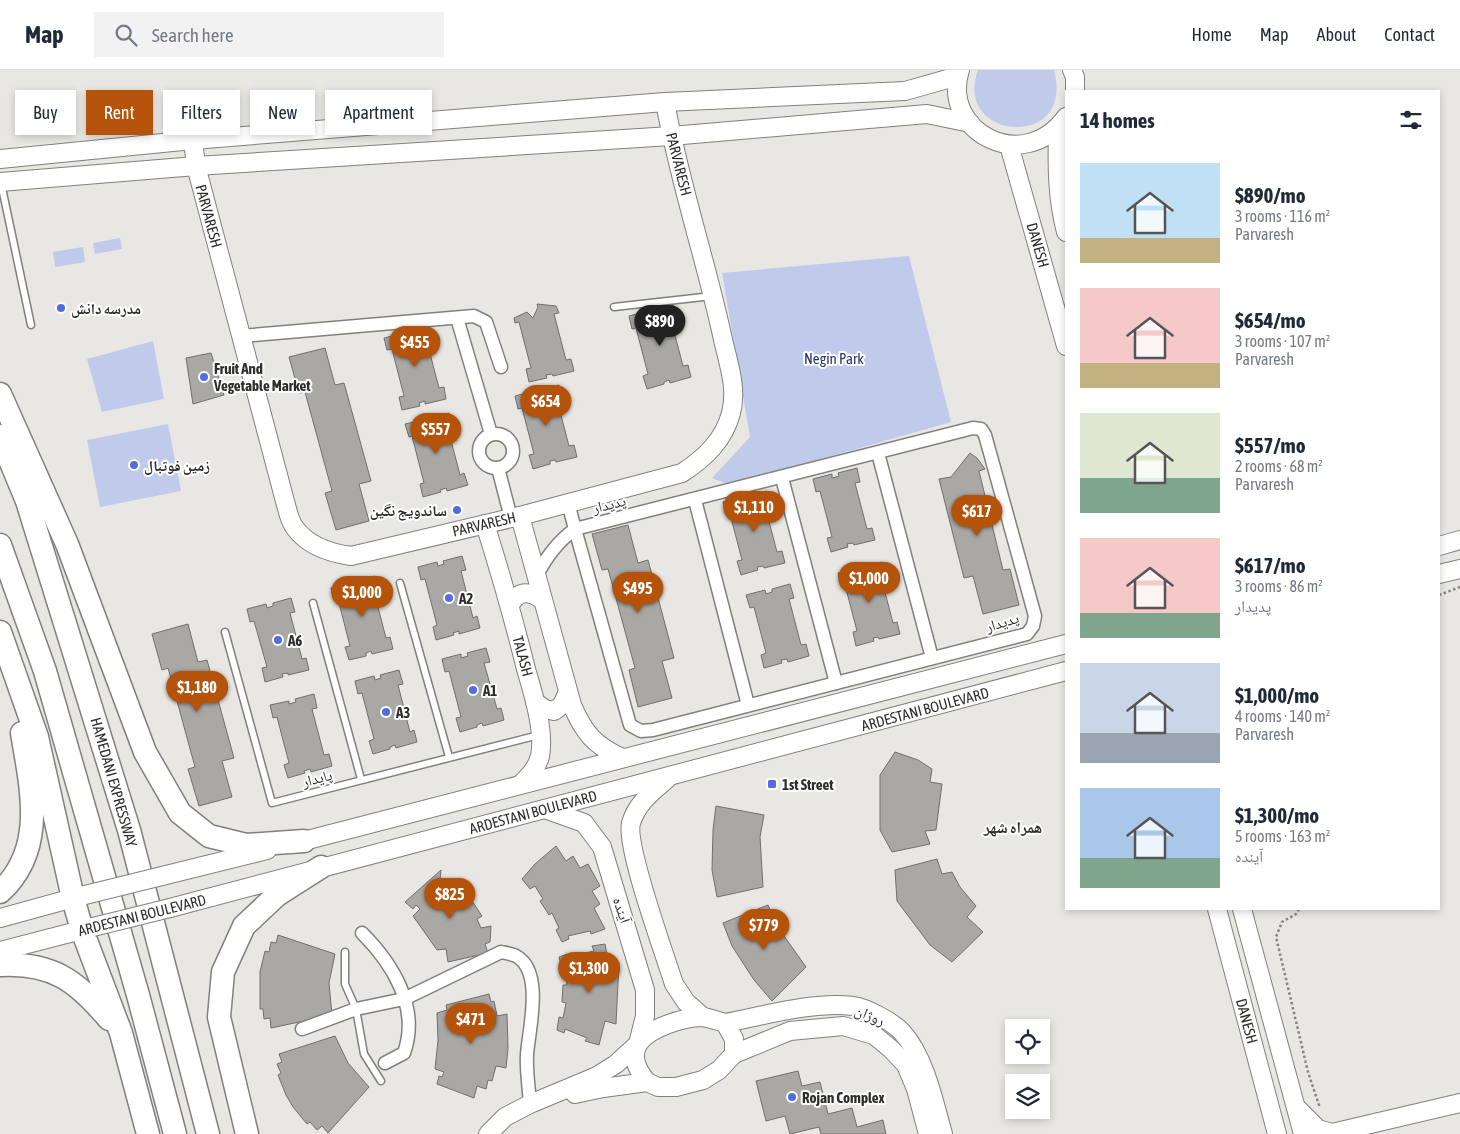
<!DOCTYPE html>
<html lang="en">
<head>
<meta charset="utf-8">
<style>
	body { margin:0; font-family:"Asap Condensed","Noto Naskh Arabic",sans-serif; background:#f2f2f3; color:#1f2937; height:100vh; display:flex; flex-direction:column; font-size:19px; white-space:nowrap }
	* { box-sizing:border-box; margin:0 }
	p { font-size:16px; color:#747a83 }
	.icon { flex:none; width:28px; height:28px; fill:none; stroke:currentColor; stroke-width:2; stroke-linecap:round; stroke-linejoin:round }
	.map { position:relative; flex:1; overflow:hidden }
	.panel { position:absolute; left:1065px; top:20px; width:375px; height:820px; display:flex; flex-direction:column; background:#fff; border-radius:0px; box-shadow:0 2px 8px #0003 }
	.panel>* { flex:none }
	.guide { position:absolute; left:15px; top:20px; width:475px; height:45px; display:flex; gap:10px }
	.controls { position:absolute; left:1005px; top:949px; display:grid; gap:10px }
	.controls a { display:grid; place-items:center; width:45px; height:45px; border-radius:0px; background:#fff; box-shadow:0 2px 8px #0003; font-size:25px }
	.price { position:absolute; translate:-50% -42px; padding:0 11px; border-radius:18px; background:#b45309; color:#fff; font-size:16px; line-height:32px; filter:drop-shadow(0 1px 2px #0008) }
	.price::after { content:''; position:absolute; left:50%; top:30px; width:15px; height:11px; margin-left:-8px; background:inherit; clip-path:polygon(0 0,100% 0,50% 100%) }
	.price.on { background:#222; color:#fff }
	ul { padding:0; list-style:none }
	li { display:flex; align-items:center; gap:15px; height:125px; padding:0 15px }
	li span { display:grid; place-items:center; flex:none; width:140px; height:100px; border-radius:0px; color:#555 }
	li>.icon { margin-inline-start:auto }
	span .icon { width:60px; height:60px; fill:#fffc; stroke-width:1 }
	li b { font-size:21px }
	h2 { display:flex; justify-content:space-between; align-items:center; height:60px; padding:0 15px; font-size:21px }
	.chip { padding:0 18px; border-radius:0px; background:#fff; box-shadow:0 2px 8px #0003; font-size:18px; line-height:45px }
	.chip.on { background:#b45309; color:#fff }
	header { display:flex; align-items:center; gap:30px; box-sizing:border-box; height:70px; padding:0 25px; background:#fff; border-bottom:1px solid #e0e1e3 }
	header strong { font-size:24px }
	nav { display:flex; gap:28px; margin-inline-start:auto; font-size:18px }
	.search { width:350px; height:45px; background:#f2f2f3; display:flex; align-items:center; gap:12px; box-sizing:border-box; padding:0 18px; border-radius:0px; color:#747a83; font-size:19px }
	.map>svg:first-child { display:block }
	.green { fill:#c0cbeb }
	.building { fill:#aaa8a5; stroke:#716f6d }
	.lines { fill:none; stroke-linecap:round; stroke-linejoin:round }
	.lane-casing { stroke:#82807d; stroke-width:9 }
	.street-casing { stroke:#82807d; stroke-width:15 }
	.secondary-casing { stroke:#82807d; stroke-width:20 }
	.highway-casing { stroke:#82807d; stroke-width:25 }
	.path { stroke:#848481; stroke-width:2.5; stroke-dasharray:2.5 2.5; stroke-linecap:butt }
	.lane { stroke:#fff; stroke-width:6 }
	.street { stroke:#fff; stroke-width:12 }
	.secondary { stroke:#fff; stroke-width:18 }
	.highway { stroke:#fff; stroke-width:22 }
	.secondary-bridge-casing { stroke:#82807d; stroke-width:20; stroke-linecap:butt }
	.secondary-bridge { stroke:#fff; stroke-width:18 }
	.poi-dot { fill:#526ce1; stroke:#fff; stroke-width:2 }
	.labels { text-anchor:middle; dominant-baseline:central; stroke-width:4; stroke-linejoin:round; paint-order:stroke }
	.street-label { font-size:15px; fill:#2d2d2b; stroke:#fff }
	.poi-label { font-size:15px; font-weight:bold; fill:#2d2d2b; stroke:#fff; text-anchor:start }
	.park-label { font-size:15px; fill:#293669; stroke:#fff }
	.neighbourhood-label { font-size:16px; font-weight:bold; fill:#2d2d2b; stroke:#fff }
</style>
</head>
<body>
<header>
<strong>Map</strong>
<div class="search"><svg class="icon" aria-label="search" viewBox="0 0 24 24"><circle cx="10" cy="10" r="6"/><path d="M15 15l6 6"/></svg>Search here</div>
<nav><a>Home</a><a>Map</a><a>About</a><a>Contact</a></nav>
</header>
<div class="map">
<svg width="1460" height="1064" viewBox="0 0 1460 1064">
	<rect width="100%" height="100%" fill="#e8e7e3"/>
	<g class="green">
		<path d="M 978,0 L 1054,0 C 1076,81 952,71 978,0 Z"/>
		<path d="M 120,168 L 122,179 L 95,184 L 93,173 Z"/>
		<path d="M 83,177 L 85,192 L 55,197 L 53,182 Z"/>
		<path d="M 909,186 L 951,352 L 730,415 L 712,408 L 750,367 L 722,203 Z"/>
		<path d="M 153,271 L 164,329 L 102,342 L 87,289 Z"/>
		<path d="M 168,354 L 181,421 L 100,437 L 87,370 Z"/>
	</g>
	<g class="building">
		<path d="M 537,234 L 556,236 L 559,243 L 554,244 L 566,290 L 571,289 L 574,301 L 553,306 L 552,304 L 546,305 L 547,308 L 529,312 L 526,299 L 531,298 L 519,252 L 515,253 L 514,248 L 527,242 L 533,248 L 538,237 Z"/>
		<path d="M 673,235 L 676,249 L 671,250 L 683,296 L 688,295 L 691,307 L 670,313 L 669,310 L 664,312 L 664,314 L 647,319 L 643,306 L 648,304 L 636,258 L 632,259 L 629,246 L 648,241 L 649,245 L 655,243 L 654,240 Z"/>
		<path d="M 428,257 L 432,270 L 427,272 L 439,318 L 444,317 L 446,329 L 425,334 L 425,331 L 419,333 L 420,336 L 402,340 L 399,327 L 404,326 L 392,279 L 387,280 L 384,268 L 403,263 L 404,266 L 410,264 L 410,261 Z"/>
		<path d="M 325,278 L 335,315 L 344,313 L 371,411 L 359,414 L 369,451 L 336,460 L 325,423 L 332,421 L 305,322 L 299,323 L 289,287 Z"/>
		<path d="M 211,283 L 224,325 L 193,334 L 186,288 Z"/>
		<path d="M 559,315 L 563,329 L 557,330 L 569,376 L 574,375 L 577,387 L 556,392 L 555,390 L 550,391 L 550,394 L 533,399 L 529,385 L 534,384 L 522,338 L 518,339 L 515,326 L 534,321 L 535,325 L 541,323 L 540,320 Z"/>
		<path d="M 449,343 L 453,357 L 448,359 L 460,405 L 464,403 L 468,415 L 447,421 L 446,418 L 440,420 L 441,422 L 423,427 L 420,414 L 424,413 L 412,366 L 409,367 L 405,354 L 424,350 L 425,353 L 431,351 L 431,348 Z"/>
		<path d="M 970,383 L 977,388 L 985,399 L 979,401 L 1003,500 L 1010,499 L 1019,535 L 983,544 L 973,506 L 964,508 L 939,409 L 951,407 Z"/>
		<path d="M 857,398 L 860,412 L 855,413 L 867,459 L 872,458 L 875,470 L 854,475 L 853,473 L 847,474 L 848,477 L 831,482 L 827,468 L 832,467 L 820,421 L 816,422 L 813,409 L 832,404 L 832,408 L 839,406 L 838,403 Z"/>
		<path d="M 767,421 L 770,435 L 765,436 L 777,482 L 782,481 L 785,493 L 764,498 L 763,496 L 757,497 L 758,500 L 741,505 L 737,491 L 742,490 L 730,444 L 726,444 L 723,432 L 742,427 L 742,430 L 749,429 L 748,426 Z"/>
		<path d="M 628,455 L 638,493 L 648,490 L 674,588 L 662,591 L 672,628 L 638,637 L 629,600 L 635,598 L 608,499 L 602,500 L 592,464 Z"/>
		<path d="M 462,486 L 466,500 L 461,501 L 473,548 L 477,546 L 480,558 L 459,564 L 459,561 L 453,563 L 454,565 L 436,570 L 433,557 L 437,555 L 425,509 L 421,510 L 418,497 L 437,492 L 438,496 L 444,494 L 443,491 Z"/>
		<path d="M 882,492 L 886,506 L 881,507 L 893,553 L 897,552 L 900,564 L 879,569 L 878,567 L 873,568 L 874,571 L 856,576 L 853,562 L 857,561 L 845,515 L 841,516 L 838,503 L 857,498 L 858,501 L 864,500 L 863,497 Z"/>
		<path d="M 375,506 L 378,520 L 374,522 L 386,568 L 390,567 L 393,579 L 372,584 L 371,581 L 366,583 L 366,586 L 349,590 L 345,577 L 350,576 L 338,529 L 334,530 L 331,518 L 350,513 L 351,516 L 357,514 L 356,511 Z"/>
		<path d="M 790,514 L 794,528 L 789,529 L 801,575 L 806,574 L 809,586 L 788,592 L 787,589 L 781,590 L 782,593 L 764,598 L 761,585 L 766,583 L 754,537 L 750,538 L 746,525 L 765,520 L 766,524 L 772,522 L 772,519 Z"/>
		<path d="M 291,528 L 295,542 L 290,543 L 302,589 L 306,588 L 309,600 L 288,605 L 288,603 L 282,604 L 283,607 L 265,612 L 262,598 L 267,597 L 254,551 L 250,552 L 247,539 L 266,534 L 267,538 L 273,536 L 273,533 Z"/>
		<path d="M 188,554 L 198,592 L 207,590 L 234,688 L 222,691 L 232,727 L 199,736 L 188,699 L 195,697 L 168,598 L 162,600 L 152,564 Z"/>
		<path d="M 486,578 L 490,592 L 484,593 L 497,639 L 501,638 L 504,650 L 483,656 L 482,653 L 477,655 L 477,657 L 460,662 L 456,648 L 461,647 L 449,601 L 445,602 L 442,589 L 461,584 L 461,588 L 468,586 L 467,583 Z"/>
		<path d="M 399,600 L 403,614 L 398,615 L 410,662 L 414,660 L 417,672 L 396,678 L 395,675 L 390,677 L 390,679 L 373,684 L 369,671 L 374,669 L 362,623 L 358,624 L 355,611 L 374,606 L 375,610 L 381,608 L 380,605 Z"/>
		<path d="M 314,624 L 317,638 L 312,639 L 324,685 L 329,684 L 332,696 L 311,702 L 310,699 L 304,701 L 305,703 L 288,708 L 284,695 L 289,693 L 277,647 L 273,648 L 270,635 L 289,631 L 289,634 L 296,632 L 295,629 Z"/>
		<path d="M 895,682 L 918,690 L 932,699 L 930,712 L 942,714 L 936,760 L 925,761 L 930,774 L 892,782 L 880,760 L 880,705 Z"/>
		<path d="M 716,736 L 764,745 L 760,767 L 763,817 L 717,827 L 712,800 L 713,760 Z"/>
		<path d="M 556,776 L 566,791 L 573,786 L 580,798 L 588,794 L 600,816 L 592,821 L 600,834 L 594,838 L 605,859 L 591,864 L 590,861 L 568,866 L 569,869 L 562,872 L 556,860 L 559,858 L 552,843 L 549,845 L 540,831 L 543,829 L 535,816 L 530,819 L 522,809 L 535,794 Z"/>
		<path d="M 937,789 L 942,804 L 952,802 L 960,817 L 976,836 L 967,847 L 983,862 L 952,892 L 930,875 L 897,831 L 895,800 Z"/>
		<path d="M 441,800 L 439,819 L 452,816 L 466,822 L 482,846 L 477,849 L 481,858 L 491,856 L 490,872 L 485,874 L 488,883 L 448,892 L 446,879 L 437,880 L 413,846 L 420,839 L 416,835 L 413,839 L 405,832 Z"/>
		<path d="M 768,835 L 777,856 L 806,897 L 772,931 L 754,910 L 732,876 L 723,853 Z"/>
		<path d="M 278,865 L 335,884 L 329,913 L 332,945 L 271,958 L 270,948 L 264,949 L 263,939 L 260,939 L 260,902 L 265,881 L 269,882 L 271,872 L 276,873 Z"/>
		<path d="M 605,874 L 609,895 L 619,893 L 616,954 L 605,951 L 599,975 L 585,971 L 587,968 L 565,959 L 564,963 L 557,960 L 559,947 L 563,948 L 566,933 L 562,932 L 563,915 L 567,915 L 566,898 L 562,899 L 559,887 L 567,884 L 568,887 L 594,881 L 592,876 Z"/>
		<path d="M 489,924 L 491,932 L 494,931 L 497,946 L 507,944 L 508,978 L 506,998 L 496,996 L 492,1011 L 488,1010 L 486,1019 L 477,1016 L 474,1028 L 437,1014 L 439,1006 L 442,1007 L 444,1002 L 435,999 L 438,970 L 437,943 L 447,940 L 446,935 Z"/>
		<path d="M 335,966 L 348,993 L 369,1017 L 328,1063 L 322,1056 L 317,1060 L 310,1052 L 307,1054 L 293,1037 L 286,1025 L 278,1005 L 281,1003 L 277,994 L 282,992 L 279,984 Z"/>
		<path d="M 798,1001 L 802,1016 L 820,1012 L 828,1044 L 852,1038 L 857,1057 L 883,1050 L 886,1064 L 821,1064 L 819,1057 L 790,1064 L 785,1046 L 766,1051 L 756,1011 Z"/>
	</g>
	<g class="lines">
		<g class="lane-casing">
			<g id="lane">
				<path d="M 1,113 L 31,255"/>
				<path d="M 614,237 L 712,226"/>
				<path d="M 400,513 L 449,687"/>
				<path d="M 313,533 L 361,709"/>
				<path d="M 225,562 L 272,733 L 539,665"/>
				<path d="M 345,882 L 345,914 L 356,939 L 364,984 L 381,1011"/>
			</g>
		</g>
		<g class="street-casing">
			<g id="street">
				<path d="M 457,248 L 491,364"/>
				<path d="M 241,266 L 474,246 L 486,252 L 501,297"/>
				<circle cx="496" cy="381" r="17"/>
				<path d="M 878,383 L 932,588"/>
				<path d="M 498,398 L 511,448"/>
				<path d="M 782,408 L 836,613"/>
				<path d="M 695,430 L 748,635"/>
				<path d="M 536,507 C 546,487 557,472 575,459 L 973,358 L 981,359 L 985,365 L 1035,546 L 1033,556 L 1027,564 L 653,660 L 641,661 L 630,655 L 575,459 L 568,433"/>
				<path d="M 362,863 C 393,894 420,938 404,983 L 385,993"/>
				<path d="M 302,959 L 356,939 L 404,929 L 501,882 C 506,883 512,884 516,886 C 544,901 529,959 527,984 C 526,1001 529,1018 530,1034"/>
			</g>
		</g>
		<g class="secondary-casing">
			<g id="secondary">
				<path d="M 960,0 C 940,61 1023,106 1066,47"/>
				<path d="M 1072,0 L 1075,7 L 1075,21"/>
				<path d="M 1058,59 C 1057,95 1057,128 1066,162"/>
				<path d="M 193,70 L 196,96 L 286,435 C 288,442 290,452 295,458 C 308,476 330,483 351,486 L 520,446 L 682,403 C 705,388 724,370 731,343 C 738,317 727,290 722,265 C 705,187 679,111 665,32"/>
				<path d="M 1009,75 L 1066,276"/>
				<path d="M 0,89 L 193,70 L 665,32 L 905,21 L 958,6"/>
				<path d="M 0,112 L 196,96 L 671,66 L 927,44 L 970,53"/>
				<path d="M 520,446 L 572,635 C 584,663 594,675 622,688"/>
				<path d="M 485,454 C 500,502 514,550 526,599 C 533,623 545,661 540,686 C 537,698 530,705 521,714"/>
				<path d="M 1439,476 L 1460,470"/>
				<path d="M 1439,504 L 1460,499"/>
				<path d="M 510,535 C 518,521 528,520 541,529"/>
				<path d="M 535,632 L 545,639 L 554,641 L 562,635 L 567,624"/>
				<path d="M 667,709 C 652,722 637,733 631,753 C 625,776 665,885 674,914 L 686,932 L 703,947"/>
				<path d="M 292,774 L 1066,574"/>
				<path d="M 162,806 L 267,780"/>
				<path d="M 170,838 L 1066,601"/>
				<path d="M 1217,839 L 1277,1064"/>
				<path d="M 1242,839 L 1303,1064"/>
				<path d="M 0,848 L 84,825"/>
				<path d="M 0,881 L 93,857"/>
				<path d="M 725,953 C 762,946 815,931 853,936 C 867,938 893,952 902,962 C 925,987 934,1032 943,1064"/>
				<path d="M 734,984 L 790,961 L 843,956 L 874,965 L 891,979 L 906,995 L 916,1019 L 928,1064"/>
				<path d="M 575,1024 L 603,1018 L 647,1012 L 658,1017 L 676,1017 L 703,1010 L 719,1000 L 734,984 L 734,969 L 725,953 C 718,951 710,948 702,947 C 684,947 649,958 639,973 C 629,987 639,1002 647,1012"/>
				<path d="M 1296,1037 L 1318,1059 L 1332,1063 L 1460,1033"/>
				<path d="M 488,1064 L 505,1047 L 530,1034 L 597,1006 L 616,994 L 638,974 L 645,946 L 645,920 L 602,777 L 584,753 L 545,739"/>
			</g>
		</g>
		<g class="highway-casing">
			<g id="highway">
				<path d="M 0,324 L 67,474 L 145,682 L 180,743 L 209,766 L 246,775 L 304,771"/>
				<path d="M 0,366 L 27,431 L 129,760 L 208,1064"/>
				<path d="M 0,475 L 45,601 L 138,925 L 175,1064"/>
				<path d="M 0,562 L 37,667 L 73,828 L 82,860 L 121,963 L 148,1064"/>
				<path d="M 0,822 C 47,779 31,718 22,663"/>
				<path d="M 0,895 C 52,892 77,911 109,949"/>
				<path d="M 247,1064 L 219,947 L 223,902 L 244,856 L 277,825 L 321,797"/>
			</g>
		</g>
		<g class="path">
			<path d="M 1439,525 L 1460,517"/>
			<path d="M 1299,839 L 1296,844 L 1282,852 L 1276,867 L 1308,1002 L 1320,1038"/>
		</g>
		<use href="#lane" class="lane"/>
		<use href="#street" class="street"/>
		<use href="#secondary" class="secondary"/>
		<use href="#highway" class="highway"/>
		<g class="secondary-bridge-casing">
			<g id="secondary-bridge">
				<path d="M 85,825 L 162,806"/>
				<path d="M 93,857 L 170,838"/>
			</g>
		</g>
		<use href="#secondary-bridge" class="secondary-bridge"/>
	</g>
	<g class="poi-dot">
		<circle cx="61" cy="238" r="5"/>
		<circle cx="204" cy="307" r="5"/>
		<circle cx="134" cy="395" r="5"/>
		<circle cx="457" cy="440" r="5"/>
		<circle cx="449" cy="528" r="5"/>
		<circle cx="278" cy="570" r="5"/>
		<circle cx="473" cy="620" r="5"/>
		<circle cx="386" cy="642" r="5"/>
		<rect x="767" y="709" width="10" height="10" rx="2.5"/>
		<circle cx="792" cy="1027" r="5"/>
	</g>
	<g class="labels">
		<g class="street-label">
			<text transform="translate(679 94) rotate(76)">PARVARESH</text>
			<text transform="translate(209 146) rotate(75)">PARVARESH</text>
			<text transform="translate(1038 175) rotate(74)">DANESH</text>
			<text transform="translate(609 434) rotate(-14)">پدیدار</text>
			<text transform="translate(484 454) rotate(-13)">PARVARESH</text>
			<text transform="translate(1002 552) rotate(-17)">پدیدار</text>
			<text transform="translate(523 586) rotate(75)">TALASH</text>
			<text transform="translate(925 639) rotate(-15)">ARDESTANI BOULEVARD</text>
			<text transform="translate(317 708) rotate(-15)">پایدار</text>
			<text transform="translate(114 712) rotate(74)">HAMEDANI EXPRESSWAY</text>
			<text transform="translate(533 742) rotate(-15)">ARDESTANI BOULEVARD</text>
			<text transform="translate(622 840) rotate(72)">آینده</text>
			<text transform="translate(142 845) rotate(-14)">ARDESTANI BOULEVARD</text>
			<text transform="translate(870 945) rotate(23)">روژان</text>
			<text transform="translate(1247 951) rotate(75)">DANESH</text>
		</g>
		<g class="poi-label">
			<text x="71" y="238">مدرسه دانش</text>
			<text x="214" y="298">Fruit And<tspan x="214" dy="17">Vegetable Market</tspan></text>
			<text x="144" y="395">زمین فوتبال</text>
			<text x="447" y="440" text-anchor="end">ساندویج نگین</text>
			<text x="459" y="528">A2</text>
			<text x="288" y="570">A6</text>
			<text x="483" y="620">A1</text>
			<text x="396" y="642">A3</text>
			<text x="782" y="714">1st Street</text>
			<text x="802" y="1027">Rojan Complex</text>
		</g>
		<g class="park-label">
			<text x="834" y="288">Negin Park</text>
		</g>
		<g class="neighbourhood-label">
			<text x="1013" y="757">همراه شهر</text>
		</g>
	</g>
</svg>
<div class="controls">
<a><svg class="icon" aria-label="locate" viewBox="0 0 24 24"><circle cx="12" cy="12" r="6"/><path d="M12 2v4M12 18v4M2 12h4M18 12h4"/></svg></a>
<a><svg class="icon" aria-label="layers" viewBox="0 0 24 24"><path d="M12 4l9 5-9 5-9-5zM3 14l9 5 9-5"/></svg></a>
</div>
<b class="price on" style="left:660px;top:277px">$890</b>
<b class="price" style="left:415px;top:298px">$455</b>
<b class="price" style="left:546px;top:357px">$654</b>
<b class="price" style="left:436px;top:385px">$557</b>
<b class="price" style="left:754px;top:463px">$1,110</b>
<b class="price" style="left:977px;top:467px">$617</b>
<b class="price" style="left:869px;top:534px">$1,000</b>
<b class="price" style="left:638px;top:544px">$495</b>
<b class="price" style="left:362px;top:548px">$1,000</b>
<b class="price" style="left:197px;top:643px">$1,180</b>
<b class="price" style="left:450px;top:850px">$825</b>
<b class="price" style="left:764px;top:881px">$779</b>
<b class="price" style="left:589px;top:924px">$1,300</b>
<b class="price" style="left:471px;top:975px">$471</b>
<div class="guide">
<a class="chip">Buy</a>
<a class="chip on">Rent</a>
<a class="chip">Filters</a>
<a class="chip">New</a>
<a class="chip">Apartment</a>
</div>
<section class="panel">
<h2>14 homes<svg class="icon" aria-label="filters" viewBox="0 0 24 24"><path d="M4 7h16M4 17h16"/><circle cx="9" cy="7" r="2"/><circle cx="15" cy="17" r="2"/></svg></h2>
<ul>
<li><span style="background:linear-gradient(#bfe0f5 75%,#c2b280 0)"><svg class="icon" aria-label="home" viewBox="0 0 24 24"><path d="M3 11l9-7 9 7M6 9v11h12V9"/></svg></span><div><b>$890/mo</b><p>3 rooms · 116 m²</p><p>Parvaresh</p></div></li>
<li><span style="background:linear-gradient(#f6c9c9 75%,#c2b280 0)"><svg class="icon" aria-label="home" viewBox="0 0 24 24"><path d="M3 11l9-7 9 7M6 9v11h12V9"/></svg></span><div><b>$654/mo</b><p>3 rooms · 107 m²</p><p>Parvaresh</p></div></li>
<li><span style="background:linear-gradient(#dfe7d0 65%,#7fa58c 0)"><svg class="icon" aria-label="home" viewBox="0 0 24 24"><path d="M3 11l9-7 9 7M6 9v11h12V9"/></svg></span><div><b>$557/mo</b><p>2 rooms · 68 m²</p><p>Parvaresh</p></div></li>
<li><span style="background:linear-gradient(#f6c9c9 75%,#7fa58c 0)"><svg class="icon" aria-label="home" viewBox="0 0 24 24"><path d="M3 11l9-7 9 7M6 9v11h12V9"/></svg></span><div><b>$617/mo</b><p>3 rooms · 86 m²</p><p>پدیدار</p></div></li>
<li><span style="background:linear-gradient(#c9d6e8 70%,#9aa5b1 0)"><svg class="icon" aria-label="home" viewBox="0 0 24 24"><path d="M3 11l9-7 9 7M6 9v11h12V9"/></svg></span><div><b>$1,000/mo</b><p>4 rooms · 140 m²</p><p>Parvaresh</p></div></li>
<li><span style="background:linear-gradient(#a9c7e8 70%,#7fa58c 0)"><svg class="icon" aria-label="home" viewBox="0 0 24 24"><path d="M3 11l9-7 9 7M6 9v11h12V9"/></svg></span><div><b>$1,300/mo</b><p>5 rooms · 163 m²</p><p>آینده</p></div></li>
</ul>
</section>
</div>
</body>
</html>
